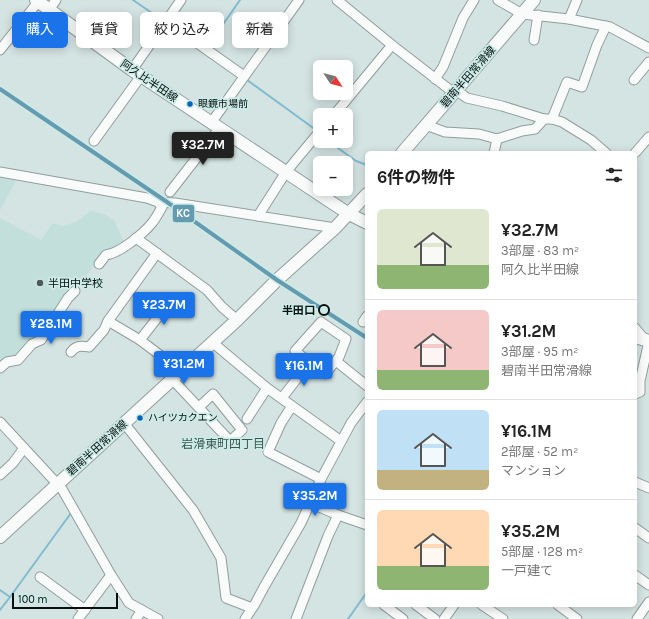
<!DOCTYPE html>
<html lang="ja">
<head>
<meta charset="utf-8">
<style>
	body { margin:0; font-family:Karla,"Noto Sans JP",sans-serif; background:#f6f6f6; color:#222; height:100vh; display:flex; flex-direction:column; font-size:15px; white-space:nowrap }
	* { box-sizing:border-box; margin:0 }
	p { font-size:13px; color:#767676 }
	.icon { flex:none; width:22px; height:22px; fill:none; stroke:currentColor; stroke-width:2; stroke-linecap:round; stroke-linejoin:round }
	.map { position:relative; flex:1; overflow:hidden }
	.sheet { position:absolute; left:365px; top:151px; width:272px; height:456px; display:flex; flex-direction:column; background:#fff; border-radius:6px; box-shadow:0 2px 10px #0003 }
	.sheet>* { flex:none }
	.hud { position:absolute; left:12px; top:12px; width:293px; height:36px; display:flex; gap:8px }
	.needle { width:26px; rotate:126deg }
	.buttons { position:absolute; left:313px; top:60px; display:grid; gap:8px }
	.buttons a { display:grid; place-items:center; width:40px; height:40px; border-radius:6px; background:#fff; box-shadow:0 2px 10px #0003; font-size:20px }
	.scale { position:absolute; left:12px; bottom:10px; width:106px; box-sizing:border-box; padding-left:4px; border:2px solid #06100f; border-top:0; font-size:11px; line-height:14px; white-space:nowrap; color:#06100f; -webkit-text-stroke:3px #cdebe6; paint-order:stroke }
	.price { position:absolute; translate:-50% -34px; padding:0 9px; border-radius:4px; background:#1a73e8; color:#fff; font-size:13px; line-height:26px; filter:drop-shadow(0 1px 2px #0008) }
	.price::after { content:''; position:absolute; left:50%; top:24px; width:12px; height:9px; margin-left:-6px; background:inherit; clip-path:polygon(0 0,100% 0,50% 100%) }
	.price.selected { background:#222; color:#fff }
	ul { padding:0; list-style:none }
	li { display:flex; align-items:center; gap:12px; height:100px; padding:0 12px }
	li+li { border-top:1px solid #e0e0e0 }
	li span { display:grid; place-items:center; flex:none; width:112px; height:80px; border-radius:6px; color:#555 }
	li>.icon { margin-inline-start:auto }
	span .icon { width:48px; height:48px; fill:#fffc; stroke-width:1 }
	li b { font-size:17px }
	h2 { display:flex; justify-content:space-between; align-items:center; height:48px; padding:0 12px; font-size:17px }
	.pill { padding:0 14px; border-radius:6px; background:#fff; box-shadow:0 2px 10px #0003; font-size:14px; line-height:36px }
	.pill.selected { background:#1a73e8; color:#fff }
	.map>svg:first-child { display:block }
	.built { fill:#c2dfdb }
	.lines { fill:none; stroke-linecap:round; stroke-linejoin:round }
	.stream { stroke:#82bbd0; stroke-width:2 }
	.street-casing { stroke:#919e9c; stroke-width:11 }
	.secondary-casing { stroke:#919e9c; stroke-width:14 }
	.street { stroke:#f9fbfb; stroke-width:9 }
	.secondary { stroke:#f9fbfb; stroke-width:12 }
	.rail-1-casing { stroke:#cdebe6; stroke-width:7 }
	.rail-1 { stroke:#649bb1; stroke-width:4 }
	.bus-dot { fill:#0065bd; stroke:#cdebe6; stroke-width:1.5 }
	.poi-dot { fill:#4e5a59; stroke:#cdebe6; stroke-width:1.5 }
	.stop-dot { fill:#cdebe6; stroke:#06100f; stroke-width:2 }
	.labels { text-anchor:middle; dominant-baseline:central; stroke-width:3.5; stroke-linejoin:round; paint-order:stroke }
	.bus-label { font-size:10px; fill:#06100f; stroke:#cdebe6; text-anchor:start }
	.street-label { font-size:11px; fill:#06100f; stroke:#cdebe6 }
	.poi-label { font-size:11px; fill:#06100f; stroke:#cdebe6; text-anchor:start }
	.stop-label { font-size:11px; font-weight:bold; fill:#06100f; stroke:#cdebe6; text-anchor:end }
	.neighbourhood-label { font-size:12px; fill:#3c5753; stroke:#cdebe6 }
	.line-badge { stroke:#cdebe6; stroke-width:1.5 }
	.badge-label { font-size:11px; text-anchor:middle; font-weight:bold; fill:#fff }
</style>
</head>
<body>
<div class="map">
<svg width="649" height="619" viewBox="0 0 649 619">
	<rect width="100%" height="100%" fill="#d4e4e2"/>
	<g class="built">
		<path d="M 0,176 L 17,179 L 0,210 Z"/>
		<path d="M 91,211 L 104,214 L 114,220 L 124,242 L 112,250 L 104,251 L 87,275 L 72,291 L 40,337 L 15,358 L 0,364 L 0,218 L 41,240 L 53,223 L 62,226 L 76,222 Z"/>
	</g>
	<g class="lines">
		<g class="stream">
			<path d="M 133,0 L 162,20"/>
			<path d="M 208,46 L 240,0"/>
			<path d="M 247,80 L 316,130"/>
			<path d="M 328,141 L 356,161 L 367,165"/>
			<path d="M 0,590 L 10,597 L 0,610"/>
			<path d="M 10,597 L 71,513"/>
			<path d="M 348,619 L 367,592"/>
		</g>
		<g class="street-casing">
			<g id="street">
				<path d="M 337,0 L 392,45 L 454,93"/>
				<path d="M 498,0 L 522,14 L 569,19 L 610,27 L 649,48"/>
				<path d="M 49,10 L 56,0"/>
				<path d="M 569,19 L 577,0"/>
				<path d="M 166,21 L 244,76"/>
				<path d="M 534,40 L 538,15"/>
				<path d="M 0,50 L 38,2"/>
				<path d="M 132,70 L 181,0"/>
				<path d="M 435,79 L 443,67 L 463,18 L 474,0"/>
				<path d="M 634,80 L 649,62"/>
				<path d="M 456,90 L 467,98 L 502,106 L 544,119 L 552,119 L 562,122 L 591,140 L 606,153"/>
				<path d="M 334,115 L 392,45"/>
				<path d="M 552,119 L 567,82 L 582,87 L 597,45 L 606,26"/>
				<path d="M 211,123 L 299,0"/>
				<path d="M 426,125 L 445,132 L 479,134 L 497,139 L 522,131 L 535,129 L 544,119"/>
				<path d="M 94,141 L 141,76"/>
				<path d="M 494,153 L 497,139"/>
				<path d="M 635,153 L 649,137"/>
				<path d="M 0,172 L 147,198 L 158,202 L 175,203 L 335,228"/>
				<path d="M 170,192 L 219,129"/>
				<path d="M 258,216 L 286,172 L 320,131"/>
				<path d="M 136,238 L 207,290 L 222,307 L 237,320"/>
				<path d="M 99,264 L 106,255 C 120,253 143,234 152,223 C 156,218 159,212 162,207 L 158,202"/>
				<path d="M 108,321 L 140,340 L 181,371"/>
				<path d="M 321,322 L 346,339 L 339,357 L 325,374 L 295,351 Z"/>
				<path d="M 363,322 L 367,316"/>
				<path d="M 635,328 L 645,340"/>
				<path d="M 140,340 L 172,299"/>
				<path d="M 212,342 L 267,388 L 341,441"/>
				<path d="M 71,352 C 76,345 81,346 89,347 L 104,330 L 108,321 L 157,253"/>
				<path d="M 336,361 L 367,386"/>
				<path d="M 0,368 L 7,362 L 18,360 L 32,344 L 41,340 L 68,298 L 75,291"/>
				<path d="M 172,379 L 230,441 L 242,430 L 213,394 L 199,407"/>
				<path d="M 635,394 L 640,392 L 640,381 L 649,341"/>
				<path d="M 282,398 L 309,363"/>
				<path d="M 292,406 L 281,423 L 268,452 L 321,479"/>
				<path d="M 247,419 L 267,388"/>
				<path d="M 0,422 L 62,489 L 111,575 L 129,603 L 158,619"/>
				<path d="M 124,423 L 193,510 L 203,527 L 221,558 L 226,598 L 252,608"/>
				<path d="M 0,475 L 13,463 L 24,448"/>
				<path d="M 635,482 L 649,488"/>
				<path d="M 310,503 L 338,515 L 367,525"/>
				<path d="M 635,528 L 649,538"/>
				<path d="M 635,575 L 649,585"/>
				<path d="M 40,577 L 85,610"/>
				<path d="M 384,605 L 403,619"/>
				<path d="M 416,605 L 435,619"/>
				<path d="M 482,605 L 503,619"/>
				<path d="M 558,605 L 577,619"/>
				<path d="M 78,619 L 111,575"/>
				<path d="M 136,619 L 142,610"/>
				<path d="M 245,619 L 255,604 L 264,587 L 301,523 L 321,479 L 351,423 L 367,402"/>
				<path d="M 296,619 L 328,536 L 338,515"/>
				<path d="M 444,619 L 454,605"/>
				<path d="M 637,619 L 649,602"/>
			</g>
		</g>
		<g class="secondary-casing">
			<g id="secondary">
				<path d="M 36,0 L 132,70 L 349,214 L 367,223"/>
				<path d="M 402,153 L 534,0"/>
				<path d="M 635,337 L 649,341"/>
				<path d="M 0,537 L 237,320 L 277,280 L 335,228 L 367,194"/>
			</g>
		</g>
		<use href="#street" class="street"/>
		<use href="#secondary" class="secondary"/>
		<g class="rail-1-casing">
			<path id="rail-1" d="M 0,89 L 167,202 L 277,280 L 367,338"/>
		</g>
		<use href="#rail-1" class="rail-1"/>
	</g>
	<g class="bus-dot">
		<circle cx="190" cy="104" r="3.5"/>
		<circle cx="140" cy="418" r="3.5"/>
	</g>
	<circle class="poi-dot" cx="40" cy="283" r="4"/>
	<circle class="stop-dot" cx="324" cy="310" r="5"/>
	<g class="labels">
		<g class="bus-label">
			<text x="198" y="104">眼鏡市場前</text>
			<text x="148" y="418">ハイツカクエン</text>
		</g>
		<g class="street-label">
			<text transform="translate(468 77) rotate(-49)">碧南半田常滑線</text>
			<text transform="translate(149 81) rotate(34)">阿久比半田線</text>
			<text transform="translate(97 448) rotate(-42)">碧南半田常滑線</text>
		</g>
		<g class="poi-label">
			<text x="48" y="283">半田中学校</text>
		</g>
		<g class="stop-label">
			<text x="315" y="310">半田口</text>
		</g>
		<g class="neighbourhood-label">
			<text x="223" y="444">岩滑東町四丁目</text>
		</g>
	</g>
	<rect class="line-badge" x="172" y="204" width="23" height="19" rx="4" fill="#649bb1"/>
	<g class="badge-label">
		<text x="183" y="217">KC</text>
	</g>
</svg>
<div class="buttons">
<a><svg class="needle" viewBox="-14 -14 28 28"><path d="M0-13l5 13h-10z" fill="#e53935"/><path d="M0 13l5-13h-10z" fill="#767676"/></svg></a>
<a>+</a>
<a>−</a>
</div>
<div class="scale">100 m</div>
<b class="price selected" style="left:203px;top:166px">¥32.7M</b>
<b class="price" style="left:164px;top:326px">¥23.7M</b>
<b class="price" style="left:51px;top:345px">¥28.1M</b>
<b class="price" style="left:184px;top:385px">¥31.2M</b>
<b class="price" style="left:304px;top:387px">¥16.1M</b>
<b class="price" style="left:315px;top:517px">¥35.2M</b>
<div class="hud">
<a class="pill selected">購入</a>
<a class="pill">賃貸</a>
<a class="pill">絞り込み</a>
<a class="pill">新着</a>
</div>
<section class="sheet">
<h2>6件の物件<svg class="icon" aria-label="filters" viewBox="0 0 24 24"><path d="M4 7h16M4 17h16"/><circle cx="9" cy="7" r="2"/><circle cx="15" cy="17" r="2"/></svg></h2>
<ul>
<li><span style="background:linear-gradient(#dfe7d0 70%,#8fb573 0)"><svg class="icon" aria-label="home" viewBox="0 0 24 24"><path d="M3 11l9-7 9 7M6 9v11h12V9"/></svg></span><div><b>¥32.7M</b><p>3部屋 · 83 m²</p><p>阿久比半田線</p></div></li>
<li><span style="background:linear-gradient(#f6c9c9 75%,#8fb573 0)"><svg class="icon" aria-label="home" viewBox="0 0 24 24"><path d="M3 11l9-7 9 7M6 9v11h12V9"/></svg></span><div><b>¥31.2M</b><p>3部屋 · 95 m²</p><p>碧南半田常滑線</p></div></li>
<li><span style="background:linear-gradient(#bfe0f5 75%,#c2b280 0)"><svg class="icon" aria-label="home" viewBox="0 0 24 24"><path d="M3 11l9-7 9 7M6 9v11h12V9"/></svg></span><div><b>¥16.1M</b><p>2部屋 · 52 m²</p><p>マンション</p></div></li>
<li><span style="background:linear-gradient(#ffd9b3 70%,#8fb573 0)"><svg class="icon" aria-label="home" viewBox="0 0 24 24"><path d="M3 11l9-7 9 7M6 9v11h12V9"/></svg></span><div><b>¥35.2M</b><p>5部屋 · 128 m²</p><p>一戸建て</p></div></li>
</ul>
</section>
</div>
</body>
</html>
